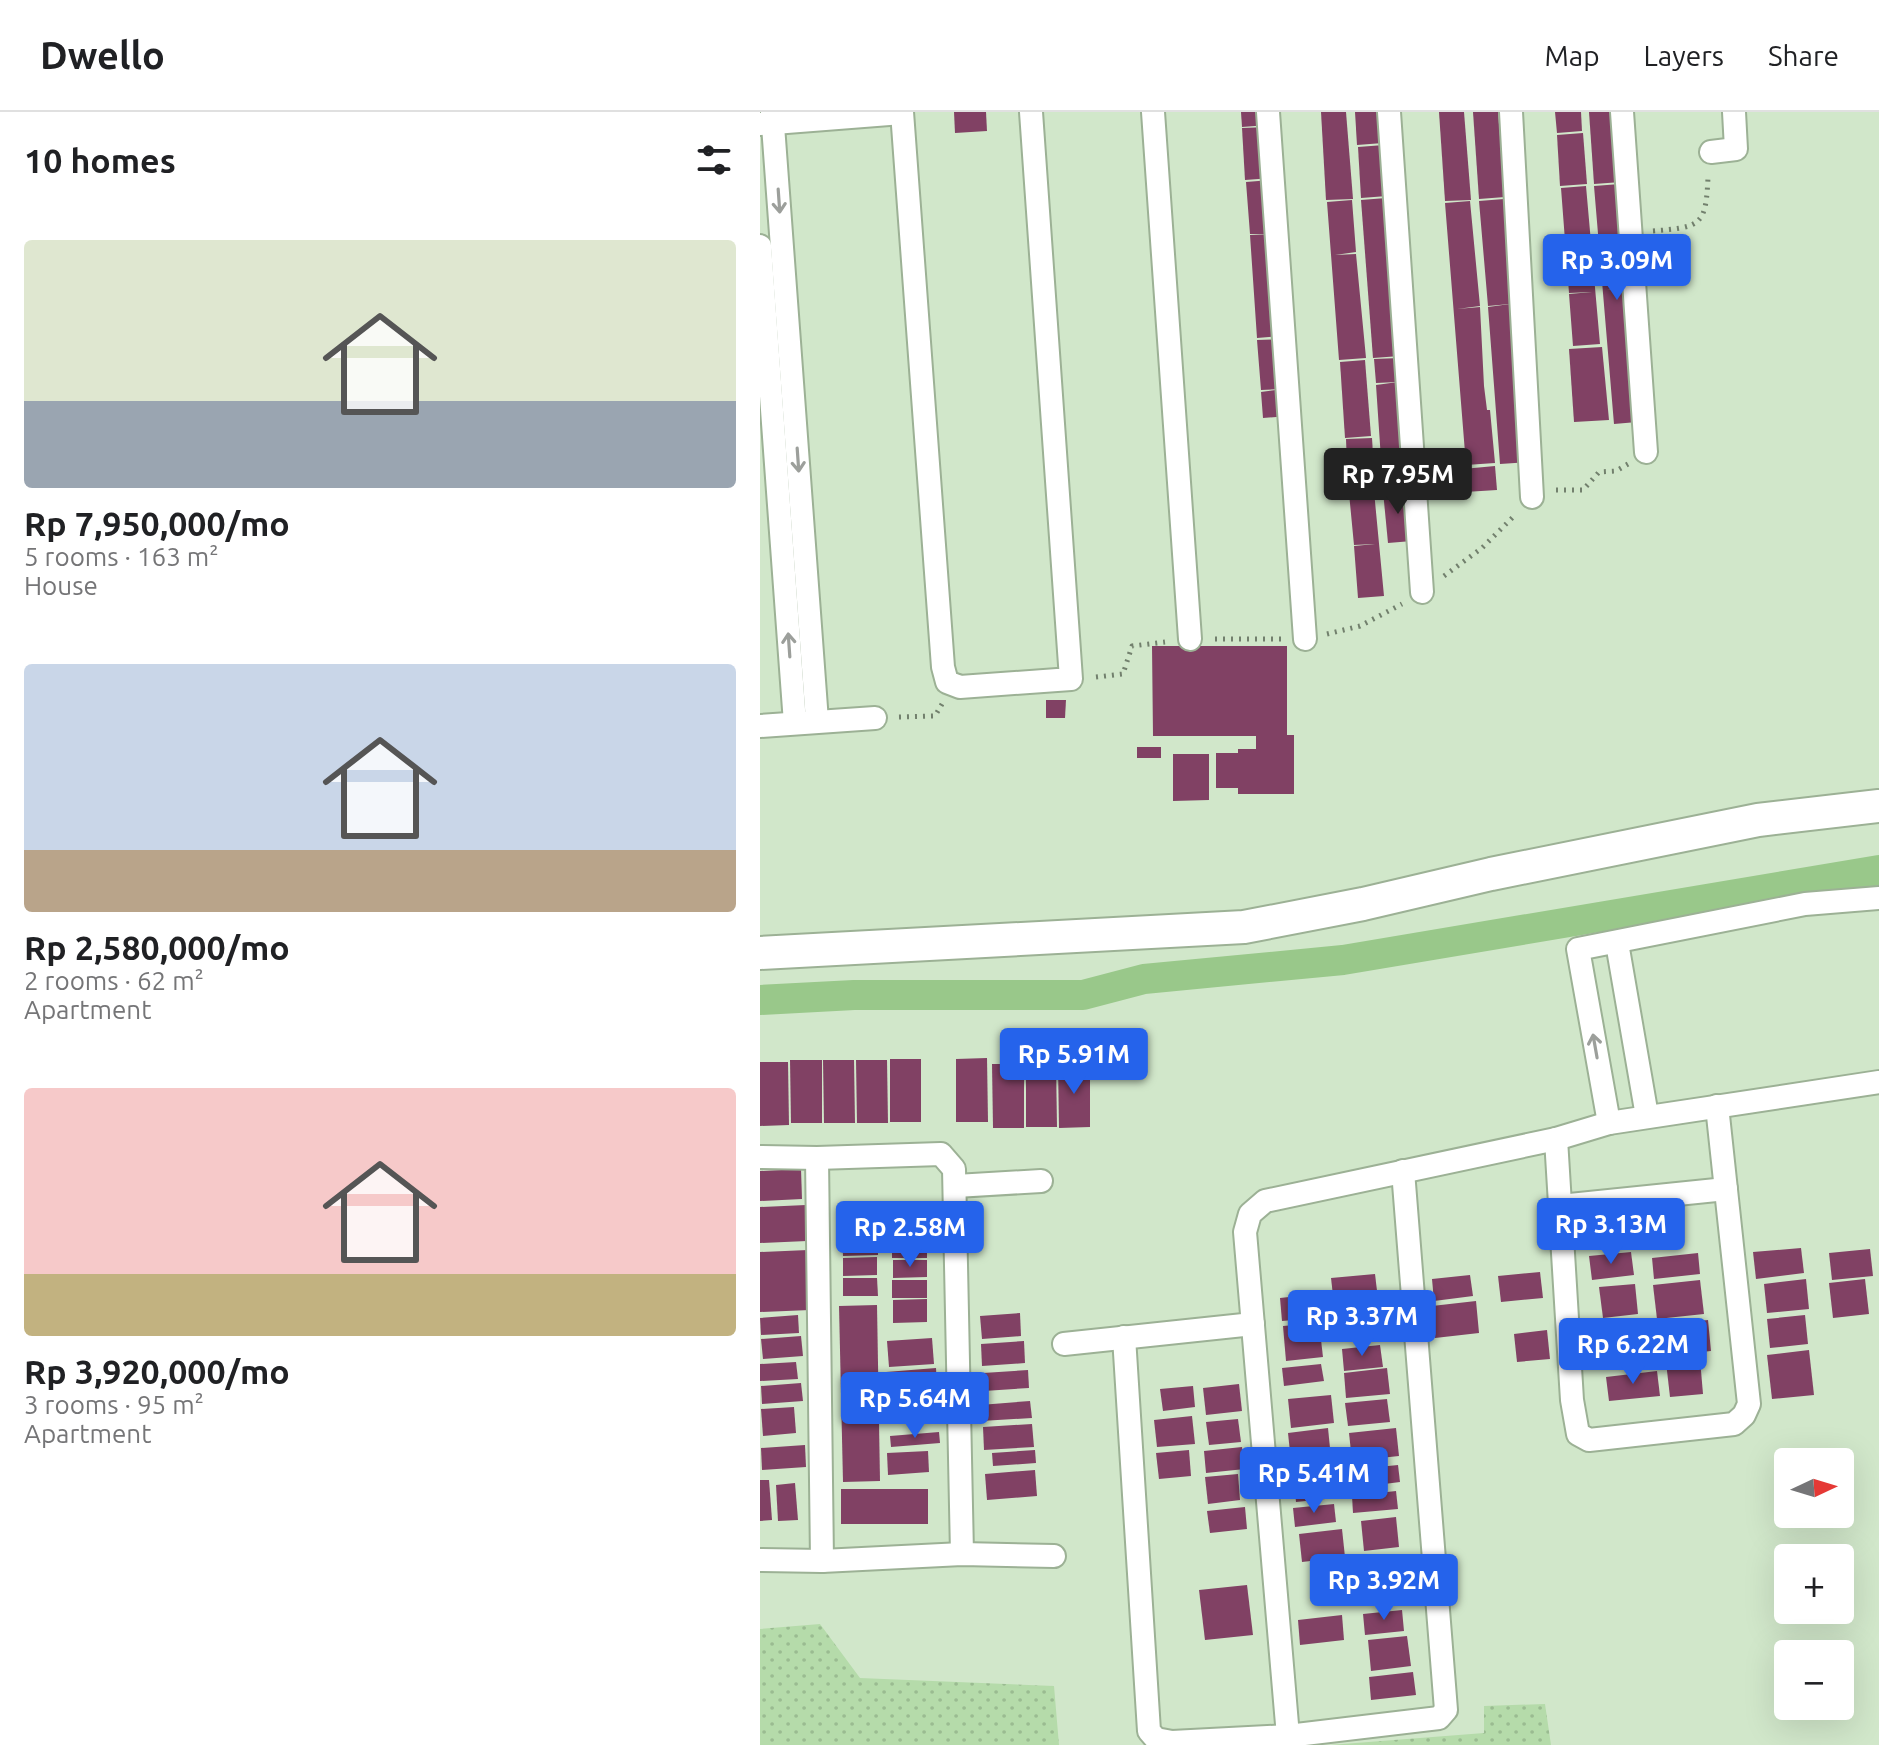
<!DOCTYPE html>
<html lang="en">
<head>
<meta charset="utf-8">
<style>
	body { margin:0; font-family:Ubuntu,sans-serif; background:#f6f6f6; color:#202124; height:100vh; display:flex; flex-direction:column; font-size:30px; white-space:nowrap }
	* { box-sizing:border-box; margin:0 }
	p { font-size:26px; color:#757577 }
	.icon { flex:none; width:44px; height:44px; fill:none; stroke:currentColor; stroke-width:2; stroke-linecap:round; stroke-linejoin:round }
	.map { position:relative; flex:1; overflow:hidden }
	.sheet { display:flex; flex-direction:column; background:#fff; width:760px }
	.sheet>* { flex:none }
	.needle { width:52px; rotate:86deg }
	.buttons { position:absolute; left:1014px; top:1336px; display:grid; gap:16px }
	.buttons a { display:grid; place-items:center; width:80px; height:80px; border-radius:8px; background:#fff; box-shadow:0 8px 32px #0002; font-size:40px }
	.price { position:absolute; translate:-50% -68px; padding:0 18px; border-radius:8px; background:#2563eb; color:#fff; font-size:26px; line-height:52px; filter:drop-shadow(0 2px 4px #0008) }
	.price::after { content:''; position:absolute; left:50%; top:48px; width:24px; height:18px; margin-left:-12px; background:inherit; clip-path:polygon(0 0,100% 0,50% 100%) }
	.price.on { background:#222; color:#fff }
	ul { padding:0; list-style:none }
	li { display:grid; align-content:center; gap:16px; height:424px; padding:0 24px }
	li span { display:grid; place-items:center; height:248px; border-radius:8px; color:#555 }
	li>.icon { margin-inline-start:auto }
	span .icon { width:144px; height:144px; fill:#fffc; stroke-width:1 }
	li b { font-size:34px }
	h2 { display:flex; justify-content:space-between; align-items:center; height:96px; padding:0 24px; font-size:34px }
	header { display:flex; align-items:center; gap:48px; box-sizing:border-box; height:112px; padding:0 40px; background:#fff; border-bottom:2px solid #e0e0e0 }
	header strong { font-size:38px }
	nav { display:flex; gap:44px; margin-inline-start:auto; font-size:28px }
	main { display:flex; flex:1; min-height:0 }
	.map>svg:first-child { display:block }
	.grass { fill:url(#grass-dots) }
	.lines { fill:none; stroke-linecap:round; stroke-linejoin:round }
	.canal { stroke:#99c88a; stroke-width:30 }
	.building { fill:#814164 }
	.street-casing { stroke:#9cb195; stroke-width:26 }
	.secondary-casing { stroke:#9cb195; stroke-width:36 }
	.path { stroke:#72806d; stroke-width:5; stroke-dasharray:2 6; stroke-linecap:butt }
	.street { stroke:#fff; stroke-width:22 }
	.secondary { stroke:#fff; stroke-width:32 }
	.oneway { stroke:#9c9f9b }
</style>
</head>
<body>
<header>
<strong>Dwello</strong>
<nav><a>Map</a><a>Layers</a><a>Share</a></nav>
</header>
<main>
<section class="sheet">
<h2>10 homes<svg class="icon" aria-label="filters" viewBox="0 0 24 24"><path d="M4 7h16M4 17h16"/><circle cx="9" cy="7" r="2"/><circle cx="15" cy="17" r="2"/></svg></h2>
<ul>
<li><span style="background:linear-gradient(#dfe7d0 65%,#9aa5b1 0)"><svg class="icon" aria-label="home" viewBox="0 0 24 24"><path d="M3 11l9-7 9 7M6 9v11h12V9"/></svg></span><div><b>Rp 7,950,000/mo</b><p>5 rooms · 163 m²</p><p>House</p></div></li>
<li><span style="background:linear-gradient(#c9d6e8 75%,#b9a48a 0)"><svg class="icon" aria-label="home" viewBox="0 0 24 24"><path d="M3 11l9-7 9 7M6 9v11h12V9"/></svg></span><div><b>Rp 2,580,000/mo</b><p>2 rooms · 62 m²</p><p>Apartment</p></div></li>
<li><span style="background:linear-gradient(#f6c9c9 75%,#c2b280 0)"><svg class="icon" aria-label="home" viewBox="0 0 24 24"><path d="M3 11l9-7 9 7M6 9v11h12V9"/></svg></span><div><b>Rp 3,920,000/mo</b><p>3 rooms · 95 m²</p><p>Apartment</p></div></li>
</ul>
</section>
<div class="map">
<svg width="1119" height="1633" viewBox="0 0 1119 1633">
	<defs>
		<pattern id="grass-dots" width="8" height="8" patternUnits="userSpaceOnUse" patternTransform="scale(2)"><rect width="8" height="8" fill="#b5dbaa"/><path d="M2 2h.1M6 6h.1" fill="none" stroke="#9abb91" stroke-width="1.8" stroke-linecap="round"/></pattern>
	</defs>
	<rect width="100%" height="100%" fill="#d1e7ca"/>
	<g class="grass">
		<path d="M 60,1512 L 100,1566 L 294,1574 L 299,1633 L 0,1633 L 0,1517 Z"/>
		<path d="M 785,1592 L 791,1633 L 570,1633 L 724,1621 L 724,1594 Z"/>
	</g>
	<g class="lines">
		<path class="canal" d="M 0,888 L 94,883 L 323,883 L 384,867 L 583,848 L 1119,758"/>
	</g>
	<g class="building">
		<path d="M 194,0 L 226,0 L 227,19 L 195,21 Z"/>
		<path d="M 481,0 L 507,0 L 508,13 L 482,15 Z"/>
		<path d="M 561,0 L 586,0 L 593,87 L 566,88 Z"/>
		<path d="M 595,0 L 620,0 L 623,31 L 597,33 Z"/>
		<path d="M 679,0 L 704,0 L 711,88 L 685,89 Z"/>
		<path d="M 713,0 L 738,0 L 745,85 L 719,87 Z"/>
		<path d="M 795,0 L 821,0 L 822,19 L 797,21 Z"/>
		<path d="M 829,0 L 856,0 L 861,70 L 834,72 Z"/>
		<path d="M 508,15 L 512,66 L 485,68 L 482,16 Z"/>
		<path d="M 823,21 L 827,72 L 800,74 L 797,23 Z"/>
		<path d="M 624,33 L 627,84 L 601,86 L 598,35 Z"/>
		<path d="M 511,68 L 522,224 L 497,226 L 490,123 L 512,122 L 490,122 L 486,70 Z"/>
		<path d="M 860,72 L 869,176 L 847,178 L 870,178 L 877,310 L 854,312 L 834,74 Z"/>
		<path d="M 826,74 L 840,232 L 813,234 L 809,182 L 832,180 L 809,181 L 801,76 Z"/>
		<path d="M 626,86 L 640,244 L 613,246 L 601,88 Z"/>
		<path d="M 744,87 L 769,350 L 740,352 L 728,195 L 750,192 L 728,194 L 719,89 Z"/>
		<path d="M 592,88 L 596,140 L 575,143 L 596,142 L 606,246 L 579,248 L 567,90 Z"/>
		<path d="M 710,89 L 720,194 L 697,197 L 720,195 L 724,274 L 727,298 L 730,298 L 735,351 L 706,353 L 685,91 Z"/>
		<path d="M 522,227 L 529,304 L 503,306 L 501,280 L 523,277 L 501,278 L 497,228 Z"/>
		<path d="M 842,235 L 849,308 L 814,310 L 809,237 Z"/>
		<path d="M 639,246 L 649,375 L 623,377 L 616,273 L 638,270 L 616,271 L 614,247 Z"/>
		<path d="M 605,248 L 611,324 L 585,326 L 580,250 Z"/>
		<path d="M 612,326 L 615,377 L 588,379 L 586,327 Z"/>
		<path d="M 735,354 L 737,378 L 705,380 L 703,357 Z"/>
		<path d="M 648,377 L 652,429 L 628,431 L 623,379 Z"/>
		<path d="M 614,379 L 624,484 L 598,486 L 594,434 L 615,432 L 594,433 L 589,381 Z"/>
		<path d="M 392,534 L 527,534 L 527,623 L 534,623 L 534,682 L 478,682 L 478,676 L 456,676 L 456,641 L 478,641 L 478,637 L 496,637 L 496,624 L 393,624 Z"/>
		<path d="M 286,588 L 306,588 L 305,606 L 286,606 Z"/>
		<rect x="377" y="635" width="24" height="11"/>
		<path d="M 413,642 L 449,642 L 449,688 L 413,689 Z"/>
		<path d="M 227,946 L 228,1010 L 196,1010 L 196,947 Z"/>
		<rect x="130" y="947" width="31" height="63"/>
		<path d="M 30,948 L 62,948 L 62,1011 L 31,1011 Z"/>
		<path d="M 63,948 L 94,948 L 95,1011 L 64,1011 Z"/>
		<path d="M 96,948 L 127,948 L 128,1011 L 97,1011 Z"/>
		<path d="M 0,950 L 28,950 L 29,1013 L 0,1014 Z"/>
		<path d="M 232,952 L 264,952 L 264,1016 L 233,1016 Z"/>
		<path d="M 266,952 L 296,952 L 297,1015 L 266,1015 Z"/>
		<path d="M 298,952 L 330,952 L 330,1015 L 299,1016 Z"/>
		<path d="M 41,1057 L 42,1087 L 0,1089 L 0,1059 Z"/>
		<path d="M 46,1093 L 47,1129 L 0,1131 L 0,1095 Z"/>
		<path d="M 116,1095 L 116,1120 L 82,1120 L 82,1096 Z"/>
		<path d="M 166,1097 L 166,1122 L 132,1122 L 131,1098 Z"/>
		<path d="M 82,1122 L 118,1122 L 118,1143 L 83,1144 Z"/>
		<path d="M 167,1124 L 167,1146 L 132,1146 L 132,1125 Z"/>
		<path d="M 1041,1136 L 1044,1161 L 996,1167 L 993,1140 Z"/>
		<path d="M 1110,1137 L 1113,1164 L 1072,1168 L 1069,1141 Z"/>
		<path d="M 48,1138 L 50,1198 L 0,1200 L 0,1140 Z"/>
		<path d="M 871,1140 L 874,1163 L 832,1168 L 829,1144 Z"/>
		<path d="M 938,1141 L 940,1162 L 894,1167 L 892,1146 Z"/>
		<path d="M 117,1145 L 117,1163 L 83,1164 L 83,1146 Z"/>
		<path d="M 133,1148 L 167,1148 L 167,1165 L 133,1166 Z"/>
		<path d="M 780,1160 L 783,1186 L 741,1190 L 738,1164 Z"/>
		<path d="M 615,1162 L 618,1187 L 574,1192 L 571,1166 Z"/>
		<path d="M 710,1163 L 713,1184 L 674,1189 L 672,1167 Z"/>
		<path d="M 83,1166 L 117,1166 L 118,1184 L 83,1184 Z"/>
		<path d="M 1046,1167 L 1049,1197 L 1007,1201 L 1004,1172 Z"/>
		<path d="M 1105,1167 L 1109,1202 L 1073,1206 L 1069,1171 Z"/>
		<rect x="132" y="1168" width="35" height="18"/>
		<path d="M 940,1168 L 944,1202 L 897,1207 L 893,1173 Z"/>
		<path d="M 875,1172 L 878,1202 L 843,1206 L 839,1175 Z"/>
		<path d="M 566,1181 L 568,1205 L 522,1209 L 520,1186 Z"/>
		<path d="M 167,1187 L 167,1210 L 133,1211 L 133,1188 Z"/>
		<path d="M 716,1189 L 719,1221 L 675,1226 L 672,1194 Z"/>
		<path d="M 117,1193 L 120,1369 L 83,1370 L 79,1194 Z"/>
		<path d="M 617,1195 L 620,1226 L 578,1230 L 575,1199 Z"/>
		<path d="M 260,1201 L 261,1224 L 222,1227 L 220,1204 Z"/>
		<path d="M 38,1203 L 39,1221 L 1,1223 L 0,1206 Z"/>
		<path d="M 1045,1203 L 1048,1232 L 1010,1236 L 1007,1207 Z"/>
		<path d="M 881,1207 L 883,1231 L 840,1236 L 838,1212 Z"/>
		<path d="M 948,1208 L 951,1239 L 903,1244 L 900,1213 Z"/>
		<path d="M 559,1211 L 563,1245 L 526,1249 L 523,1214 Z"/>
		<path d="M 787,1218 L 790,1247 L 757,1250 L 754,1222 Z"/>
		<path d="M 41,1224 L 43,1244 L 3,1247 L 1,1227 Z"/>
		<path d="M 172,1226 L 174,1252 L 129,1255 L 127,1229 Z"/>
		<path d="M 264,1229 L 265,1251 L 222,1254 L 221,1232 Z"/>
		<path d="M 620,1233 L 623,1255 L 584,1259 L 582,1237 Z"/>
		<path d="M 881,1236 L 883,1253 L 842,1258 L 840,1240 Z"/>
		<path d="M 1049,1238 L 1054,1283 L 1012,1287 L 1007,1243 Z"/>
		<path d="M 940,1247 L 943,1282 L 910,1285 L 906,1250 Z"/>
		<path d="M 36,1250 L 38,1267 L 0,1269 L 0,1252 Z"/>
		<path d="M 561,1252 L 564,1269 L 524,1274 L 522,1256 Z"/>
		<path d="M 176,1256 L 177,1275 L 127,1279 L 126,1260 Z"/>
		<path d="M 627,1256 L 630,1282 L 586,1286 L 584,1261 Z"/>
		<path d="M 268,1258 L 269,1276 L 224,1279 L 223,1261 Z"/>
		<path d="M 897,1259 L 900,1284 L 849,1289 L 846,1265 Z"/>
		<path d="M 41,1271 L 43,1289 L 2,1292 L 1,1274 Z"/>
		<path d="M 479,1272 L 482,1299 L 446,1303 L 443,1276 Z"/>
		<path d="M 433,1274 L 435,1295 L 403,1299 L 400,1277 Z"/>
		<path d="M 174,1279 L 176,1309 L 130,1312 L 128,1282 Z"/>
		<path d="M 571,1283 L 574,1311 L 531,1316 L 528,1287 Z"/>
		<path d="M 627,1287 L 630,1310 L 588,1314 L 585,1291 Z"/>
		<path d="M 270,1289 L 272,1306 L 221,1309 L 220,1293 Z"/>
		<path d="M 34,1295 L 36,1321 L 3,1324 L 1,1297 Z"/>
		<path d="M 432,1304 L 435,1332 L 397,1335 L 394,1308 Z"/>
		<path d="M 478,1307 L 481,1330 L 449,1333 L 446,1310 Z"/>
		<path d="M 272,1312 L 274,1335 L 224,1338 L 223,1315 Z"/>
		<path d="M 568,1316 L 570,1336 L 530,1340 L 528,1321 Z"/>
		<path d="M 636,1316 L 639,1344 L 592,1349 L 589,1321 Z"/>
		<path d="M 179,1320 L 180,1331 L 131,1335 L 130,1324 Z"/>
		<path d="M 45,1333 L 46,1355 L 2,1358 L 1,1336 Z"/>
		<path d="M 482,1335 L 485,1357 L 446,1361 L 444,1339 Z"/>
		<path d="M 275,1338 L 276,1351 L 233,1354 L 232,1341 Z"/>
		<path d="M 429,1338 L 431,1364 L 399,1367 L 396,1341 Z"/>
		<path d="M 566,1338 L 568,1364 L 532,1368 L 529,1342 Z"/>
		<path d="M 168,1339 L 169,1360 L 128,1363 L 127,1341 Z"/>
		<path d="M 638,1353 L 640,1370 L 601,1375 L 599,1357 Z"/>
		<path d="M 275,1358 L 277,1384 L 227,1388 L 225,1362 Z"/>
		<path d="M 478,1362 L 480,1388 L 448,1392 L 445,1365 Z"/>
		<path d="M 573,1367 L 575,1386 L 536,1390 L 534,1371 Z"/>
		<path d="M 0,1368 L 9,1368 L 12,1408 L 0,1409 Z"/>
		<path d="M 35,1371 L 38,1408 L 18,1409 L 16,1373 Z"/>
		<rect x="81" y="1377" width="87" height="35"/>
		<path d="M 636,1379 L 638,1397 L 593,1401 L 592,1384 Z"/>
		<path d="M 574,1392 L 576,1410 L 535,1415 L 533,1396 Z"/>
		<path d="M 485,1395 L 487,1417 L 450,1421 L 447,1399 Z"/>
		<path d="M 636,1405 L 639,1435 L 604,1439 L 601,1409 Z"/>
		<path d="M 582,1417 L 585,1445 L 542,1450 L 539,1422 Z"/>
		<path d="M 640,1442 L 642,1462 L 602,1467 L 599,1447 Z"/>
		<path d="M 641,1467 L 643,1489 L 606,1493 L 603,1470 Z"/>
		<path d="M 487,1473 L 493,1523 L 445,1528 L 439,1478 Z"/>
		<path d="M 642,1498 L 644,1519 L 605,1523 L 603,1502 Z"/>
		<path d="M 582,1503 L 584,1528 L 540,1533 L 538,1508 Z"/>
		<path d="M 647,1524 L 651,1554 L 611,1559 L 608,1528 Z"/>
		<path d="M 653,1560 L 656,1583 L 611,1588 L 609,1565 Z"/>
	</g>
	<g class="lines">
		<g class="street-casing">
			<g id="street">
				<path d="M 12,0 L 57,609"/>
				<path d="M 142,0 L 183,555 L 187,570 L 200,575 L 311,567 L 271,0"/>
				<path d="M 393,0 L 430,527"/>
				<path d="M 508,0 L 545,527"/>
				<path d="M 629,0 L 662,480"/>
				<path d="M 751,0 L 772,385"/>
				<path d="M 862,0 L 886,340"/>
				<path d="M 0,12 L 142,1"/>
				<path d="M 951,40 L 976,37 L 974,0"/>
				<path d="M 0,134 L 35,611"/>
				<path d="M 0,614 L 115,606"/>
				<path d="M 857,831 L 887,1004"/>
				<path d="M 849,1011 L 818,837 L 1045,792 L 1119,786"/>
				<path d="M 796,1027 L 812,1288 L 818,1322 L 829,1328 L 974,1312 L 984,1303 L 989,1292 L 957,994"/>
				<path d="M 0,1045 L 57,1046 L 181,1042 L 194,1057 L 202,1442"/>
				<path d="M 57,1046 L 62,1449"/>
				<path d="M 196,1074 L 281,1069"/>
				<path d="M 800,1094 L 966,1077"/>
				<path d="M 364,1225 L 389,1619 L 396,1627 L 412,1630 L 528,1624 L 679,1606 L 686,1598 L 643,1059"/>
				<path d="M 304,1232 L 493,1212"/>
				<path d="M 0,1448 L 62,1449 L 202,1442 L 294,1444"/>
				<path d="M 528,1624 L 485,1120 L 490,1102 L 505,1089 L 796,1027 L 849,1011 L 1119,970"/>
			</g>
		</g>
		<g class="secondary-casing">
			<path id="secondary" d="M 0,841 L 484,815 L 603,792 L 731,762 L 998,708 L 1119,694"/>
		</g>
		<g class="path">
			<path d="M 893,119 C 941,115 946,114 948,65"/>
			<path d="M 796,378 L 823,378 L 839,360 L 856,359 L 868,352"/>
			<path d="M 684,464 L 722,436 L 755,403"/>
			<path d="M 567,522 L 600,514 L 642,492"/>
			<path d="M 455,527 L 521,527"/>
			<path d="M 336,565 L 363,562 L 372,534 L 405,530"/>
			<path d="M 139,605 L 175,604 L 182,592"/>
		</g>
		<use href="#street" class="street"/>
		<use href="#secondary" class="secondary"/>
	</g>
	<defs><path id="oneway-shaft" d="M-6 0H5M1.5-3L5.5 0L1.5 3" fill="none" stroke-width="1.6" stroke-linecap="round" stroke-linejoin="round" transform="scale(2)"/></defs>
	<g class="oneway">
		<use href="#oneway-shaft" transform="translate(19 89) rotate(86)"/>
		<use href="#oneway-shaft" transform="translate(38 348) rotate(86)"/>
		<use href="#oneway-shaft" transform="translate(29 533) rotate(-94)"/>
		<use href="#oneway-shaft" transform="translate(835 934) rotate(-100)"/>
	</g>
</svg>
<div class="buttons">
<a><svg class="needle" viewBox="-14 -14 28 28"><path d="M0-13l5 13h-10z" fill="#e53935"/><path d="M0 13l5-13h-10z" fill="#757577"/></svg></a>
<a>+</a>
<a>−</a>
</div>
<b class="price" style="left:857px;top:190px">Rp 3.09M</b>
<b class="price on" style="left:638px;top:404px">Rp 7.95M</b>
<b class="price" style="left:314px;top:984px">Rp 5.91M</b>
<b class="price" style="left:851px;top:1154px">Rp 3.13M</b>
<b class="price" style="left:150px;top:1157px">Rp 2.58M</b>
<b class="price" style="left:602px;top:1246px">Rp 3.37M</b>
<b class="price" style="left:873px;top:1274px">Rp 6.22M</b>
<b class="price" style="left:155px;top:1328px">Rp 5.64M</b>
<b class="price" style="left:554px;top:1403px">Rp 5.41M</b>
<b class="price" style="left:624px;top:1510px">Rp 3.92M</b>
</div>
</main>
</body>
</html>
